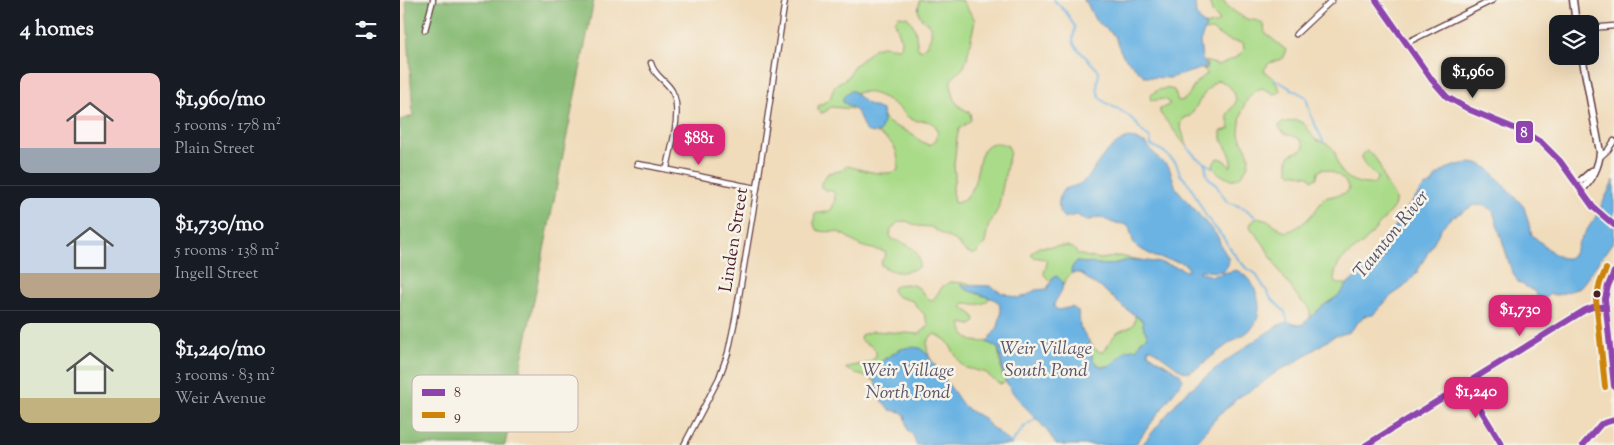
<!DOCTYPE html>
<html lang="en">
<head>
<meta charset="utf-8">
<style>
	body { margin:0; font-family:"Sorts Mill Goudy",serif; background:#20242c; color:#f1f3f6; height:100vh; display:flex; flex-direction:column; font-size:19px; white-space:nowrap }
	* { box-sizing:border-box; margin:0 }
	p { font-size:16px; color:#9ea1a6 }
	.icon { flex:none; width:28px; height:28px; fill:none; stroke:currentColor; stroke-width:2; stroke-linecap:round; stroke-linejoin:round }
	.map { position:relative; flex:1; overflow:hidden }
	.panel { display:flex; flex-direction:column; background:#171b24; width:400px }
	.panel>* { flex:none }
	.fabs { position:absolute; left:1149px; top:15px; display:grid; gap:10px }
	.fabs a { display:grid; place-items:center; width:50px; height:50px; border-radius:10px; background:#171b24; box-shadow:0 5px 20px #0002; font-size:25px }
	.price { position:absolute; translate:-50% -42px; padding:0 11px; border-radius:10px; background:#db2777; color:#fff; font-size:16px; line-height:32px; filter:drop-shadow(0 1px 2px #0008) }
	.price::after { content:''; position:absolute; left:50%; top:30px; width:15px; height:11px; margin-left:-8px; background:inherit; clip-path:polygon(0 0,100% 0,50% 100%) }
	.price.selected { background:#222; color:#fff }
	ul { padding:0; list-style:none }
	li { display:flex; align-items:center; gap:15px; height:125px; padding:0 20px }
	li+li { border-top:1px solid #363941 }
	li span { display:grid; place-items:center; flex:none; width:140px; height:100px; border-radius:10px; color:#555 }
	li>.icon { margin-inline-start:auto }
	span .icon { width:60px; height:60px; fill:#fffc; stroke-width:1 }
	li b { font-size:21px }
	h2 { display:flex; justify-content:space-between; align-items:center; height:60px; padding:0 20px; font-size:21px }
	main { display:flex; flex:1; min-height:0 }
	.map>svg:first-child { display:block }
	.green { fill:#aadb89; stroke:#7a7d5a }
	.forest { fill:#87bb75; stroke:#686d50 }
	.water { fill:#6bb3e3; stroke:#5a6987 }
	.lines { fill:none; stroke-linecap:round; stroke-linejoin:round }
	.stream { stroke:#6bb3e3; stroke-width:2 }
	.street-casing { stroke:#633b41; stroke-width:7 }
	.secondary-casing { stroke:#633b41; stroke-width:9 }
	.street { stroke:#fff; stroke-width:4.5 }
	.secondary { stroke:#fff; stroke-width:6 }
	.bus-1-casing { stroke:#f7f3e8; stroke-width:10 }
	.bus-2-casing { stroke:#f7f3e8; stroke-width:10 }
	.bus-1 { stroke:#8e44ad; stroke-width:6 }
	.bus-2 { stroke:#cc840b; stroke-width:6 }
	.bus-dot { fill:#4a1f2b; stroke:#f7f3e8; stroke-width:2 }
	.labels { text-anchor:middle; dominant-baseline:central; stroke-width:5; stroke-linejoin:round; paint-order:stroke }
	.street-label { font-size:18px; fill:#4a1f2b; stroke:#f7f3e8 }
	.water-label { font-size:19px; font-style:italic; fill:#56536b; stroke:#f7f3e8 }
	.key { fill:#f7f3e8; stroke:#c3b3af; stroke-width:1 }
	.key-label { font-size:14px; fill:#4a1f2b }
	.line-badge { stroke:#f7f3e8; stroke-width:2 }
	.badge-label { font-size:14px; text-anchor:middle; font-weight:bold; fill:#fff }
</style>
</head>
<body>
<main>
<section class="panel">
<h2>4 homes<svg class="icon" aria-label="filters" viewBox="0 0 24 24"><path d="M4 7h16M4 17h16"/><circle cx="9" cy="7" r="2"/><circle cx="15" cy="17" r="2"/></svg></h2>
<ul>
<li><span style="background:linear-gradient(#f6c9c9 75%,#9aa5b1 0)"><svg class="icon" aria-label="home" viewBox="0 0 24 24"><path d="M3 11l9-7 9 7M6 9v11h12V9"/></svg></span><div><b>$1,960/mo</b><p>5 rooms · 178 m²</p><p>Plain Street</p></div></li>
<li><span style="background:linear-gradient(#c9d6e8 75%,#b9a48a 0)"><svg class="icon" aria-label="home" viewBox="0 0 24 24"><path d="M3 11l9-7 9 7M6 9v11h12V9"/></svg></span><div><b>$1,730/mo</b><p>5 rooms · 138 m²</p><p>Ingell Street</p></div></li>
<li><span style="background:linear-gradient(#dfe7d0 75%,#c2b280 0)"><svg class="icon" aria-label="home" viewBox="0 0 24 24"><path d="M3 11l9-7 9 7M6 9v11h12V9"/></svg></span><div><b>$1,240/mo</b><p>3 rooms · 83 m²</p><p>Weir Avenue</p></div></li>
</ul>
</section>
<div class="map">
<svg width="1214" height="445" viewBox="0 0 1214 445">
	<rect width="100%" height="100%" fill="#f7f3e8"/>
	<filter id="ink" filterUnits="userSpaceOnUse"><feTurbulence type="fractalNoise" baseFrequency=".02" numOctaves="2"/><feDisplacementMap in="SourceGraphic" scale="10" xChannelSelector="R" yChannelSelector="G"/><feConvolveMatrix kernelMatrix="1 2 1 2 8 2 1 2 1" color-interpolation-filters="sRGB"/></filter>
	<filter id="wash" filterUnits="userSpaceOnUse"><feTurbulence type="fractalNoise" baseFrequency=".0096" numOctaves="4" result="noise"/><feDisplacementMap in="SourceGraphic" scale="20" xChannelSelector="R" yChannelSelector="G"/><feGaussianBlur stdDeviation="1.12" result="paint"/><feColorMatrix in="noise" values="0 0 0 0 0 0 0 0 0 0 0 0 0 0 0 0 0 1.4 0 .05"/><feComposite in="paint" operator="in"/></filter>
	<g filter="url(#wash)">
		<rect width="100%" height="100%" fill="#f0dcbb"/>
		<g class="green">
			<path d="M 520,0 L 562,0 L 575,20 L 567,58 L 564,67 L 551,80 L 551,85 L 555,101 L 559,106 L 570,113 L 571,120 L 559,129 L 557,138 L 554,165 L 555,176 L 552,191 L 554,203 C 590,201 564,128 608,146 L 610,151 L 598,209 L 588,227 L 585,243 L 577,253 L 572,254 L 565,251 L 556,241 L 545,236 L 531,227 L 518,226 L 506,221 L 498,222 L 491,230 L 490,235 L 492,239 C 505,243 523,250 519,267 C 504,274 494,274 481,265 L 482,260 L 486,256 L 485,252 C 477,249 469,249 461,246 C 454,243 448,236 440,233 C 430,228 409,240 415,214 C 424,211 431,215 434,203 C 435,197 436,196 433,191 L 425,190 L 421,187 L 421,183 L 428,173 L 440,171 L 447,166 C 461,169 484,178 498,170 C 499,150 494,141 476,133 L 480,132 L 483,117 C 491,127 497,126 508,132 C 515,136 520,142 529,145 C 539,143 541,126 530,122 C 524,119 518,123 511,119 C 507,117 505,114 502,111 C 492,101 471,88 456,93 L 453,91 C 447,94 444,95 443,102 L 454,109 L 431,107 L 425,112 L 421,113 L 418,110 L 418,106 L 430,99 L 435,85 L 448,77 L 454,66 L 475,48 L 482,46 L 499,48 L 502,45 C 501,36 497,30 495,21 L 499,16 L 507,17 C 518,28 515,35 518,49 L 522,50 C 528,44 535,33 529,25 C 526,21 522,20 520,16 C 517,10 519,6 520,0 Z"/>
			<path d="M 809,0 L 823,0 C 828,8 837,14 845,18 C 850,21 860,19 864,25 C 865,28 864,31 865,33 L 886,50 L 882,59 L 869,63 L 864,70 L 866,73 L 874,79 L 880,90 L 879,93 L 874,94 L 862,88 C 847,93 842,108 840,122 C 840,127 838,132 840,137 C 843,145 849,150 849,159 C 847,173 837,185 823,176 C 818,173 815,171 813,165 L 817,158 L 823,159 L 830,167 L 832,162 C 831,150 820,144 821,131 L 830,129 L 827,115 L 836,102 C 836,91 828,83 818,80 C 806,87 798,105 790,116 L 783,118 L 780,125 L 787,147 L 760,113 L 760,109 L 769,105 L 769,102 C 763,96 757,102 751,100 L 750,97 C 754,89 766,87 774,90 L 778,101 L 784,100 C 790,95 792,88 797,82 C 800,78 804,78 807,73 L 803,69 L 806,69 L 807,65 L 805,61 L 819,65 L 837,57 L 844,50 L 843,43 C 838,42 832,42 827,39 C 821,37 817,33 812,30 L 805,31 L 806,27 L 804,24 L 810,25 L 818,23 L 819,20 L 812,12 Z"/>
			<path d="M 896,120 C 909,124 907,130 915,139 C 920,143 928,142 932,148 C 936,152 936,157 937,162 C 943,180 958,185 974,184 L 978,177 C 970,171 963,167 962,156 L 966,151 C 977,155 981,168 984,179 C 986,187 997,195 995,203 C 994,209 987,214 984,219 C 978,226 973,233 966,240 C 952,254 935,257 934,281 L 937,284 L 948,284 L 938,296 L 924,305 L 910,318 L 910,310 L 908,306 L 901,301 L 881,274 L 863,243 L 850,227 L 851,223 L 857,218 L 869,221 L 885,232 C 902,229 916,211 924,198 L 946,193 L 949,189 C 945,177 934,171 922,169 L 918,172 L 917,178 L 912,180 L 909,176 L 891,173 L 888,170 L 888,159 L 891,154 L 902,150 L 904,146 C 899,131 882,139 879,126 L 881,123 Z"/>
			<path d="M 667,246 L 673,248 L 678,254 L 689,257 L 701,259 L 719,256 L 740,260 L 729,260 L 708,265 L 676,262 L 671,270 L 672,273 L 666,279 L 663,286 L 663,282 L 653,277 L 651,281 C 639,273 646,273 647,262 L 645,259 L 633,257 L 631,253 L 639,247 Z"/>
			<path d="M 550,282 L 568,283 L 574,286 L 561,286 L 567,290 L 590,298 C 582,308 573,303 563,303 L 563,308 L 573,315 L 575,319 L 574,323 L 571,325 L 562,323 C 560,331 566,336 572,341 L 587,342 L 598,348 L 602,373 L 606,382 L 600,384 L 590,377 L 587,373 L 566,368 L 561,364 L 547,341 L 536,334 C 524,338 526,349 530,358 L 527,354 L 501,349 C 486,359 474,360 475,381 L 446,369 L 447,367 L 468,363 L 476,357 C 478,344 466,346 460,339 L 461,335 L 473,331 L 519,334 L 529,326 L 524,314 L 516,306 L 514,302 C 506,297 495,300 492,289 C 499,282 513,283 520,289 C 525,294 525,299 533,300 L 543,286 Z"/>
			<path d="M 735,316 L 742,320 L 744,329 L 748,335 L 747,338 L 742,340 L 737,349 C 721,351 725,355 715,363 C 712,366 707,366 704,366 C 691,365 690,351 689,341 C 705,366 707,341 716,334 C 724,327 736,330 735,316 Z"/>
		</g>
		<path class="forest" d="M 6,0 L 194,0 L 105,445 L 0,445 L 0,120 L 13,116 Z"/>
		<g class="water">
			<path d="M 683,0 L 795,0 L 796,15 L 806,27 L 800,42 L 802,59 L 807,67 L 770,78 L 745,77 L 724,57 L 720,50 L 715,36 L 695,20 L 687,3 Z"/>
			<path d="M 449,91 L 453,91 L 466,103 L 482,110 L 483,122 L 480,132 C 459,136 465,122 456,111 C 452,107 448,105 443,102 L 443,98 Z"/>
			<path d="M 728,138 L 736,139 L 746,144 L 760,160 L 769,167 L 776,188 L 818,237 L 821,246 L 829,259 C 828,277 812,271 800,270 L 799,272 L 812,276 L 836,270 C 856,278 867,311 852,328 C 846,335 834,339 827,345 C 814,354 803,365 790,372 L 782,371 L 752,349 L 748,349 L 748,352 L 749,354 L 779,373 L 783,380 L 735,445 L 656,445 C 644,421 619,406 606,382 C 601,371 602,359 598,348 L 587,342 L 598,327 L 601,313 L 599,303 L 594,299 L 567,290 L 560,285 L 590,286 L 600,292 L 618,298 L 626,296 L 635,290 L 647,289 L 653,277 L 657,276 L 663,282 L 662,290 L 654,304 L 654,307 L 658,310 L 672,307 L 678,311 L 680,327 L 689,341 L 693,360 C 707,378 717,357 726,351 C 729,349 733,349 737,349 L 740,342 L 748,336 L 744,329 L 742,320 L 723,307 L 703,289 L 688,280 L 682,274 L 679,273 L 671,273 L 672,267 L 676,262 L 708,265 L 729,260 L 740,260 L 762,263 L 780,268 L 786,271 L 788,271 L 788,267 L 783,263 L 755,257 L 737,247 L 734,244 L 729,227 L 724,224 L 713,223 L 700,217 L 686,221 L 677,215 L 664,218 C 656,210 658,199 663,190 C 671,186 679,186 685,180 C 691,176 693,169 697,164 C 705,152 715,143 728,138 Z"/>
			<path d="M 1069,163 L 1080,164 L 1089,169 L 1124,207 L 1132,235 L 1153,253 L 1162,258 L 1169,258 L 1174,254 L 1178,243 L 1195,218 L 1214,180 L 1214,240 L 1180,288 L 1157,295 L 1148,294 L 1145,298 L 1139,300 L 1135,292 L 1118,282 L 1111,269 L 1093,211 L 1085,206 L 1075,205 L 1051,218 L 1042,227 L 1016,274 L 1004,287 L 991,296 L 973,315 L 964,316 L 949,332 L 933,337 L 891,365 L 879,370 L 858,386 L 839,397 L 818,416 L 793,445 L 742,445 L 782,396 L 816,368 L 854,341 L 879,325 L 888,322 L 899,325 L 903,324 L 924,305 L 938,296 L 948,284 L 972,263 L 983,250 L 999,219 L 1024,187 L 1032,184 L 1036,176 L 1046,169 L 1057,165 Z"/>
			<path d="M 510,347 L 520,348 L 527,354 L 563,405 L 570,411 L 584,418 L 590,426 L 609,441 L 612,445 L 516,445 L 514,437 L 508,430 L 505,415 L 501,412 L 490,410 L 481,400 L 475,381 L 475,368 L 479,363 L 501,349 Z"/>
		</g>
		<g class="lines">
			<g class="stream">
				<path d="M 654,0 L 666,12 L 675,27 L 673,41 L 675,46 L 698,70 L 699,73 C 691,109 712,100 731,118 C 739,125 741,133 750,138 L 751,145 L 764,152 L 776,163 L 780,174 L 791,187 L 807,218 L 822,236 L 834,254 L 846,268 L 855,273 L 871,298 L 885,312 L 888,323"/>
				<path d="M 874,79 L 906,97 L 911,116 L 924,143"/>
				<path d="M 787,147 L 797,158 L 814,168"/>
				<path d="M 805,163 L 807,176 L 816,185 L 827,202 L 844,208 L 857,218"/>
				<path d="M 611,443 L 625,426 L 635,419"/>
			</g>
		</g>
	</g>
	<g filter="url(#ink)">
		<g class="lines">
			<g class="street-casing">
				<g id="street">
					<path d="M 1190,28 L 1214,26"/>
					<path d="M 25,30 L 33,0"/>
					<path d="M 896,34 L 932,0"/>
					<path d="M 1006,43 L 1093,0"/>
					<path d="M 251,63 C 254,76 266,80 272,91 C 283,109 271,148 267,168"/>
					<path d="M 1199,158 L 1208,150 L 1214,141"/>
					<path d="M 237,164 C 277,170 317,181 357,188"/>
					<path d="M 1065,384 L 1102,445"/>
					<path d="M 284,445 L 319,378 L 328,353 L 335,320 L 357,188 L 385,0"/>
					<path d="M 1183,445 L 1201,424 L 1214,420"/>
				</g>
			</g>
			<g class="secondary-casing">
				<g id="secondary">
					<path d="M 976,0 L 1032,80 L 1047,97 L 1070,110 L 1126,133 L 1142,143 L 1160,161 L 1193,207 L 1214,225"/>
					<path d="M 1173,0 L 1176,24"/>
					<path d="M 1177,184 L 1192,171"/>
					<path d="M 1181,190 C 1192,181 1199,166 1200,152 L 1182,56"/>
					<path d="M 1214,272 L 1208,286 L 1205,299 L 1214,386"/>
					<path d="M 966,445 L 1185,310 L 1193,307 L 1206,307"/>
				</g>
			</g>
			<use href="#street" class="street"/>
			<use href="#secondary" class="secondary"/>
			<g class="bus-1-casing">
				<g id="bus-1">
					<path d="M 976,0 L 1032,80 L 1047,97 L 1070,110 L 1126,133 L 1142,143 L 1160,161 L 1193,207 L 1214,225"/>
					<path d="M 1214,272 L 1208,286 L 1205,299 L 1214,386"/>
					<path d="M 1065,384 L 1102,445"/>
					<path d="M 966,445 L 1185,310 L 1193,307 L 1206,307"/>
					<path d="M 1183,445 L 1201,424 L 1214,420"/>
				</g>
			</g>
			<g class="bus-2-casing">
				<path id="bus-2" d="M 1205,387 L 1196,299 L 1200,283 L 1206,269"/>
			</g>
			<use href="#bus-1" class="bus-1"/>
			<use href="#bus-2" class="bus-2"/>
		</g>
	</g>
	<circle class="bus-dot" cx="1197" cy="294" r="4.5"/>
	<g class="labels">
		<g class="street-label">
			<text transform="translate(335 240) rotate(-81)">Linden Street</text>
		</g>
		<g class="water-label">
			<text transform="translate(992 235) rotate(-51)">Taunton River</text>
			<text x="646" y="349">Weir Village<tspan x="646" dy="22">South Pond</tspan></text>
			<text x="508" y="371">Weir Village<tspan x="508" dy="22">North Pond</tspan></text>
		</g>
	</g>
	<rect x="12" y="375" width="166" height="57" rx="8" class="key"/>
	<rect x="22" y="389" width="23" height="7" fill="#8e44ad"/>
	<rect x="22" y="412" width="23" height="6" fill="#cc840b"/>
	<g class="key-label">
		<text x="54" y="397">8</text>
		<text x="54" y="420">9</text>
	</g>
	<rect class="line-badge" x="1115" y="120" width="19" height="24" rx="5" fill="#8e44ad"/>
	<g class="badge-label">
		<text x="1124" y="137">8</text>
	</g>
</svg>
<div class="fabs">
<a><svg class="icon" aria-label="layers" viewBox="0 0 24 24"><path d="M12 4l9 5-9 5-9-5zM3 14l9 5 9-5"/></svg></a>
</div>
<b class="price selected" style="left:1073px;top:99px">$1,960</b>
<b class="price" style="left:299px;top:166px">$881</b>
<b class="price" style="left:1120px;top:337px">$1,730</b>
<b class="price" style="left:1076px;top:419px">$1,240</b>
</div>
</main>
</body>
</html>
